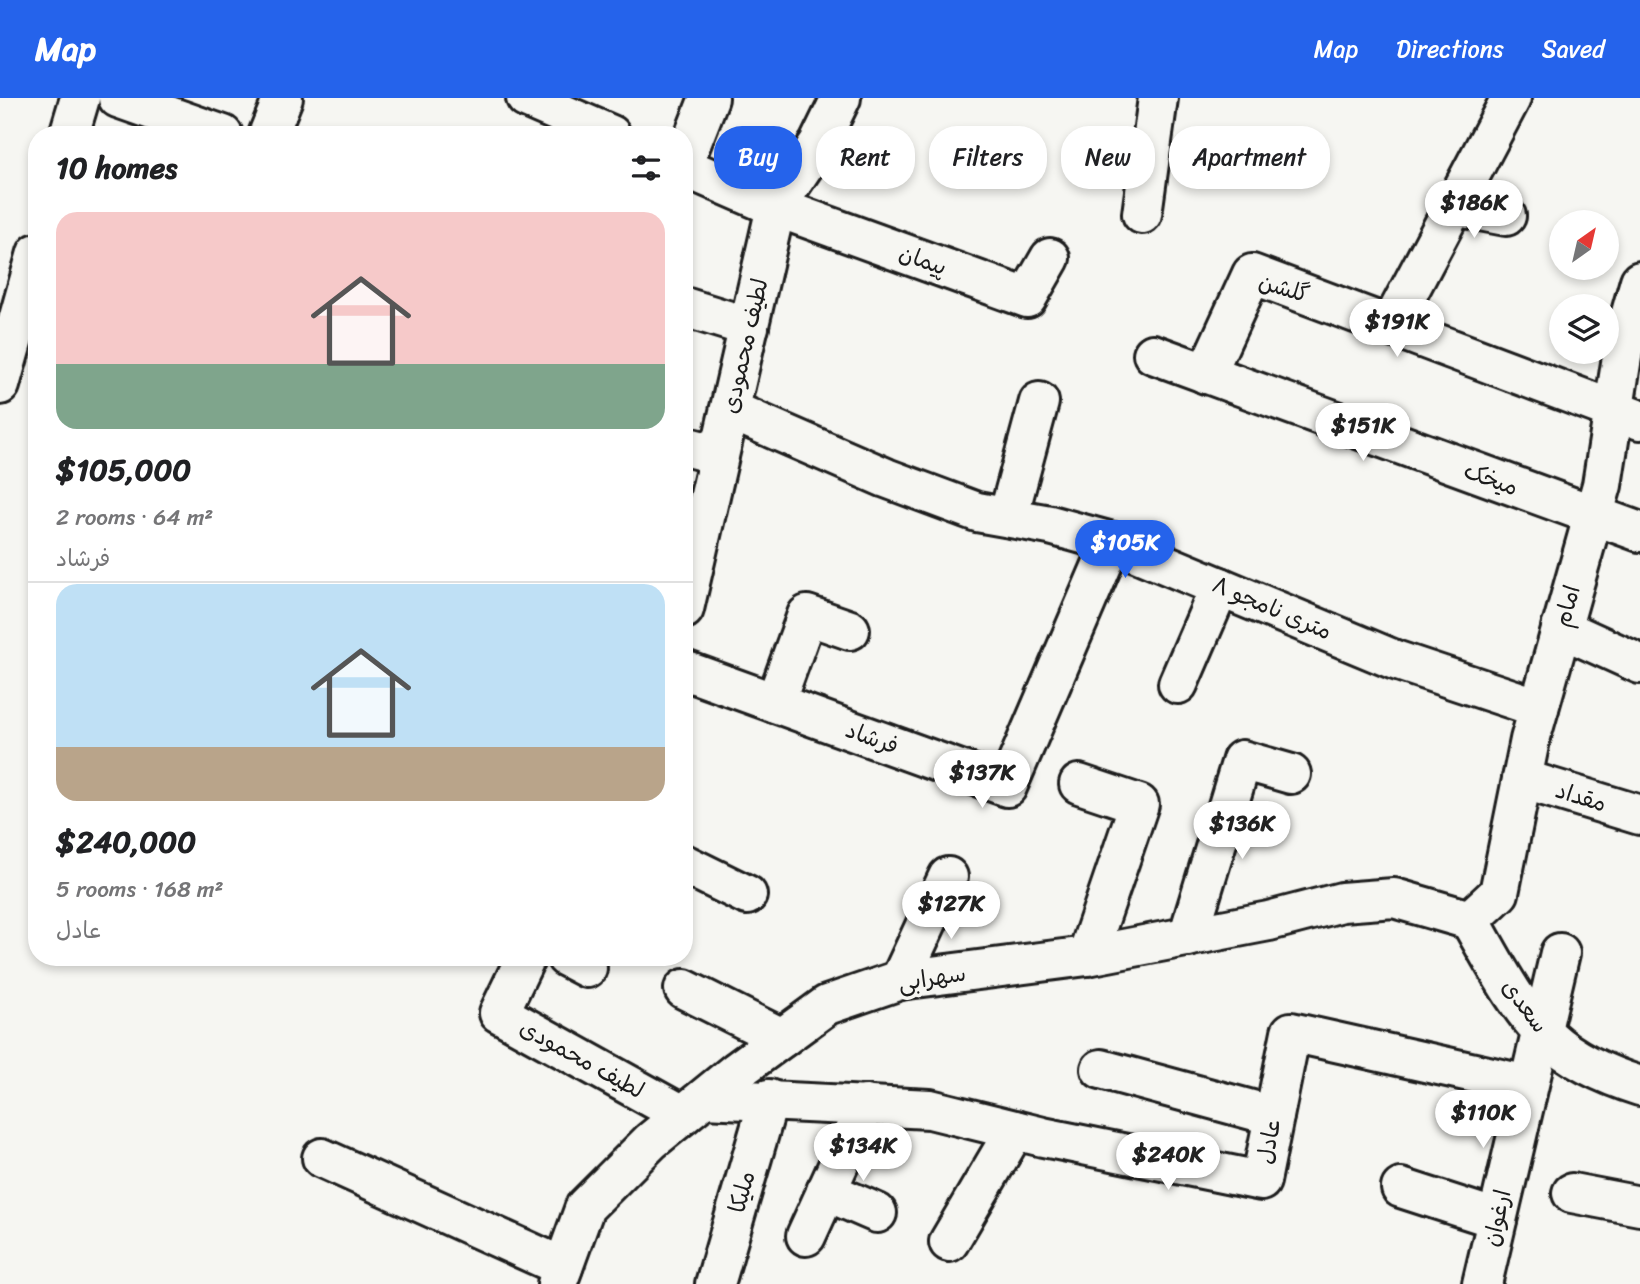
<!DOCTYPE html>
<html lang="en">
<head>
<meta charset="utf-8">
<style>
	body { margin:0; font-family:Sriracha,"Playpen Sans Arabic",sans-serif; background:#f2f2f2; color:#202124; height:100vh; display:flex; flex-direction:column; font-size:26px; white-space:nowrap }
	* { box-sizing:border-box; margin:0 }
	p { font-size:23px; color:#757577 }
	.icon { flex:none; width:38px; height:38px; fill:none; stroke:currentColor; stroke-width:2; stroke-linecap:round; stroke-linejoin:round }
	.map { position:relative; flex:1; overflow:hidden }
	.side { position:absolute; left:28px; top:28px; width:665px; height:840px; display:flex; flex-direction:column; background:#fff; border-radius:28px; box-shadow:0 4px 10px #0003 }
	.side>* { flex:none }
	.top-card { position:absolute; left:714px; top:28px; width:665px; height:63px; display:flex; gap:14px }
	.needle { width:46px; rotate:34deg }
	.buttons { position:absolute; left:1549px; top:112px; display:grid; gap:14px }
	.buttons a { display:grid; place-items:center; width:70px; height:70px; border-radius:50%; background:#fff; box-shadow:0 4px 10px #0003; font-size:35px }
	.price { position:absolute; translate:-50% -60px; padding:0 16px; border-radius:24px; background:#fff; color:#222; font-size:23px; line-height:46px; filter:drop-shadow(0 2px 4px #0008) }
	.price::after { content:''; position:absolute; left:50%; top:42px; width:21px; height:16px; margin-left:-10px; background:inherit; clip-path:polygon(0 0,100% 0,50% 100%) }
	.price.selected { background:#2563eb; color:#fff }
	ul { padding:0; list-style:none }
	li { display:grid; align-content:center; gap:14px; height:371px; padding:0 28px }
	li+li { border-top:2px solid #e0e0e0 }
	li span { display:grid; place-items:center; height:217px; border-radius:21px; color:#555 }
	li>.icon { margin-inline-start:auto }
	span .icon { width:126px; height:126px; fill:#fffc; stroke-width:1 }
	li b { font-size:30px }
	h2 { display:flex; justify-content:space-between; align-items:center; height:84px; padding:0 28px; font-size:30px }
	.pill { padding:0 24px; border-radius:28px; background:#fff; box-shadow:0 4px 10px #0003; font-size:24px; line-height:63px }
	.pill.selected { background:#2563eb; color:#fff }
	header { display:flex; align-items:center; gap:42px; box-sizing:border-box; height:98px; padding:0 35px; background:#2563eb; color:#fff }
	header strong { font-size:33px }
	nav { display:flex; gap:38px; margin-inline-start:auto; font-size:24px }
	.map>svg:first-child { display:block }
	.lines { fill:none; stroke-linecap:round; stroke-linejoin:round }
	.minor-casing { stroke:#1c1c1c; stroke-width:44 }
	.minor { stroke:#f6f6f2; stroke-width:38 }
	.labels { text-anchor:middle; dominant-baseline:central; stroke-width:7; stroke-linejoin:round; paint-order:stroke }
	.street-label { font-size:23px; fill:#1c1c1c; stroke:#f6f6f2 }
</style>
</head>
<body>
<header>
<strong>Map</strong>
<nav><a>Map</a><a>Directions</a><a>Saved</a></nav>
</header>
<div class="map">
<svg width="1640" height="1186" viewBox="0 0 1640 1186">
	<rect width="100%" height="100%" fill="#f6f6f2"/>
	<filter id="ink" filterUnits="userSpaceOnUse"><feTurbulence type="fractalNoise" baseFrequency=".0143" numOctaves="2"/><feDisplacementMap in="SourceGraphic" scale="14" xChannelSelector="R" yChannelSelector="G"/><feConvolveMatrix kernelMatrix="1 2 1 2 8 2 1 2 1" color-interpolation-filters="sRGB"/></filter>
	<g filter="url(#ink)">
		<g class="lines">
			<g class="minor-casing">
				<g id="minor">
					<path d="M 118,0 L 223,37"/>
					<path d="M 526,0 L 611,37"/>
					<path d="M 69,37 L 80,0"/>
					<path d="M 268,37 L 283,0"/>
					<path d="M 684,64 L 709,0"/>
					<path d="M 684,69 L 776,109 L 1027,200 L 1050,160"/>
					<path d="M 1454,108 L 1506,118"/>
					<path d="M 1142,116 L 1158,0"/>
					<path d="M 684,209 L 749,229"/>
					<path d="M 1391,227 L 1511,0"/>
					<path d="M 1153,256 L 1640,434"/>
					<path d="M 1206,276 L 1252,176 L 1640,322"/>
					<path d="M 0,287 L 37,155"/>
					<path d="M 730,312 L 886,380 L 977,414 L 1050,427 L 1112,444 L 1395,562 L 1539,610"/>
					<path d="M 684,348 L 719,357"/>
					<path d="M 1008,419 L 1039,304"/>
					<path d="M 684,511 L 776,109 L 819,45 L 841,0"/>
					<path d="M 1561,530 L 1640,566"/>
					<path d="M 684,572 L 1007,689 L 1112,444"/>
					<path d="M 1178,586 L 1220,489"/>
					<path d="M 775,605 L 807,517 L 850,532"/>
					<path d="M 1522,681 L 1640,717"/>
					<path d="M 1079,686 L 1139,706 L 1087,858"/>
					<path d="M 684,766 L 747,797"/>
					<path d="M 1470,822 L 1499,795 L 1530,642 L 1602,387 L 1626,233 L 1640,183"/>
					<path d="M 1470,822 C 1490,857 1519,914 1549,940 C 1574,963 1608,978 1640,988"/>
					<path d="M 1188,839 L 1242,662 L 1291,676"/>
					<path d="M 526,859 L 499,915 L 683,1017"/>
					<path d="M 566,859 L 587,870"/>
					<path d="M 900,882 L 948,779"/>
					<path d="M 684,891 L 782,940"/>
					<path d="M 1101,971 L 1274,1018"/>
					<path d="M 705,1000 L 930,1011 L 1043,1039 L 1261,1083 L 1291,934 L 1528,987"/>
					<path d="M 322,1060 L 563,1169"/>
					<path d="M 1401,1090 L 1497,1121"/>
					<path d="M 826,1093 L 877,1115"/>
					<path d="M 1572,1095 L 1640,1108"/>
					<path d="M 806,1138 L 866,1007"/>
					<path d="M 949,1144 L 1015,1032"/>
					<path d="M 557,1186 L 585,1109 L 651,1043 L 737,973 L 827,907 L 900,882 L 1087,858 L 1269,823 L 1342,804 L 1394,800 L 1470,822"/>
					<path d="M 715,1186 L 769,1001"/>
					<path d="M 1482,1186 L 1560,855"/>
				</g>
			</g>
			<use href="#minor" class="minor"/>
		</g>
	</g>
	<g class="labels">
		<g class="street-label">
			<text transform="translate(923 162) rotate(20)">پیمان</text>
			<text transform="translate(1284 190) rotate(17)">گلشن</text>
			<text transform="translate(745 248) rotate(-77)">لطیف محمودی</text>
			<text transform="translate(1491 381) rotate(20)">میخک</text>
			<text transform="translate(1567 508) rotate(-74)">امام</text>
			<text transform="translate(1272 510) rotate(23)">۸ متری نامجو</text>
			<text transform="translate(872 640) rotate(20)">فرشاد</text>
			<text transform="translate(1581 699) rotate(17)">مقداد</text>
			<text transform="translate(932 880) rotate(-9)">سهرابی</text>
			<text transform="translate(1525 908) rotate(53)">سعدی</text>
			<text transform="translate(582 961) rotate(29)">لطیف محمودی</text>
			<text transform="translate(1269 1043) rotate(-79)">عادل</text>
			<text transform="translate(742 1094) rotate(-74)">ملیکا</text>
			<text transform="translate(1497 1120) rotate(-77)">ارغوان</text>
		</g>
	</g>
</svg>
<div class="buttons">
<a><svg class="needle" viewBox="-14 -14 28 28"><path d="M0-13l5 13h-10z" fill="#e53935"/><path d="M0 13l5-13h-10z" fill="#757577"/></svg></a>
<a><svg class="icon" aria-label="layers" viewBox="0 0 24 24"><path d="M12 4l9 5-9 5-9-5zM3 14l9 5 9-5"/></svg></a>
</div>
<b class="price" style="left:1474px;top:142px">$186K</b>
<b class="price" style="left:1397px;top:261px">$191K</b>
<b class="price" style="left:1363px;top:365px">$151K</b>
<b class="price selected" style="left:1125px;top:482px">$105K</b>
<b class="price" style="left:982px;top:712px">$137K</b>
<b class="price" style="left:1242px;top:763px">$136K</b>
<b class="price" style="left:951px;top:843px">$127K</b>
<b class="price" style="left:1483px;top:1052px">$110K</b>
<b class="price" style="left:863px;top:1085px">$134K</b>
<b class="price" style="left:1168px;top:1094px">$240K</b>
<div class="top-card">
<a class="pill selected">Buy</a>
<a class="pill">Rent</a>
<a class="pill">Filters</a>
<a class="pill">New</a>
<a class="pill">Apartment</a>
</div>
<section class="side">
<h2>10 homes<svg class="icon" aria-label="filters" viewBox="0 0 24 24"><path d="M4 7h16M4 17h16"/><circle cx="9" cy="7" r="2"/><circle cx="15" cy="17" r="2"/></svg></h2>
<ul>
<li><span style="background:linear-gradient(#f6c9c9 70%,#7fa58c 0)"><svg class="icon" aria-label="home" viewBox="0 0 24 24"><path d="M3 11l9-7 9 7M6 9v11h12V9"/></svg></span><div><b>$105,000</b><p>2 rooms · 64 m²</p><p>فرشاد</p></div></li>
<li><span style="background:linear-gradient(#bfe0f5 75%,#b9a48a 0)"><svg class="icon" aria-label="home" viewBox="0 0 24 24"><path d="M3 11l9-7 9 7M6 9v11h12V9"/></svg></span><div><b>$240,000</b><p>5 rooms · 168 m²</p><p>عادل</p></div></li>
</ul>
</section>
</div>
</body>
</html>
